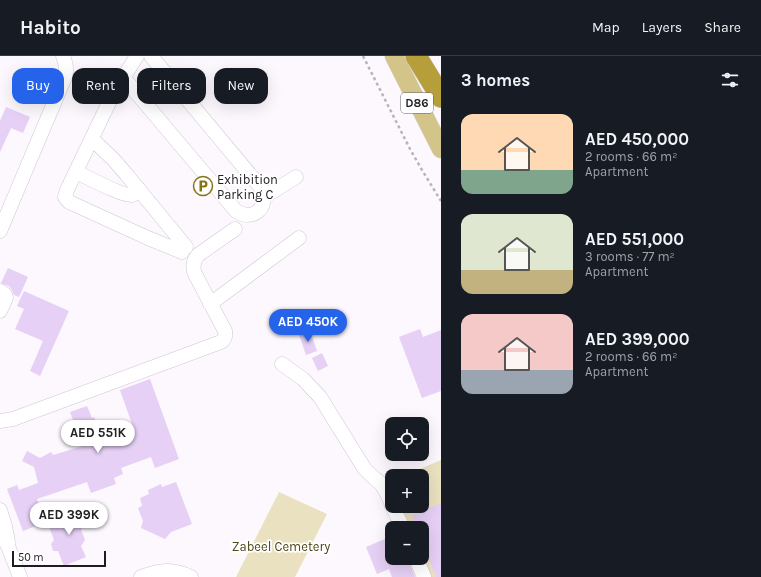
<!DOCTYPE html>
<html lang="en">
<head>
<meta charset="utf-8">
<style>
	body { margin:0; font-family:Karla,sans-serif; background:#242831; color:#f1f3f6; height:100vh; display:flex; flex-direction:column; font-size:15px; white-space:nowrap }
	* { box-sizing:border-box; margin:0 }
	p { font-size:13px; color:#9ea1a6 }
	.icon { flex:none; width:22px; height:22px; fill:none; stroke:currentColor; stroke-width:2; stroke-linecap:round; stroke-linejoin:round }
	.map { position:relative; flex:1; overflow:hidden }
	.side { display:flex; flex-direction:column; background:#171b24; width:320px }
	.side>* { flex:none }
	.hud { position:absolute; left:12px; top:12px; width:369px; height:36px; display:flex; gap:8px }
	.fabs { position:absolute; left:385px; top:361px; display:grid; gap:8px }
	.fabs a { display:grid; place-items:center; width:44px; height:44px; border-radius:8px; background:#171b24; box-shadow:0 4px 16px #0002; font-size:20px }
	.scale { position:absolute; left:12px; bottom:10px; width:94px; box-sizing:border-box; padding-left:4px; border:2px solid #1f1b21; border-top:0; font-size:11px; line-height:14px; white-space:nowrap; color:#1f1b21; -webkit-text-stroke:3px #fff; paint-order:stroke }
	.price { position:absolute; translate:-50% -34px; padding:0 9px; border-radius:14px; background:#fff; color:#222; font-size:13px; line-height:26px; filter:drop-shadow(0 1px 2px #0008) }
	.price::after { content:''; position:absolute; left:50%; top:24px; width:12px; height:9px; margin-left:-6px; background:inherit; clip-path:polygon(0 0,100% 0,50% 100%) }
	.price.active { background:#2563eb; color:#fff }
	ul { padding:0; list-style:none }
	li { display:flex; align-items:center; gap:12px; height:100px; padding:0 20px }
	li span { display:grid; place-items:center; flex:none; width:112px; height:80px; border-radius:12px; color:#555 }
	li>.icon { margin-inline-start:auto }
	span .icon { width:48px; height:48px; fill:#fffc; stroke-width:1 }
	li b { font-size:17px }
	h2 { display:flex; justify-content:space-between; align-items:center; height:48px; padding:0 20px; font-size:17px }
	.tag { padding:0 14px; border-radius:12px; background:#171b24; box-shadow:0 4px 16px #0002; font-size:14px; line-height:36px }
	.tag.active { background:#2563eb; color:#fff }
	header { display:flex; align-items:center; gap:24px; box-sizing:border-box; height:56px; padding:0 20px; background:#171b24; border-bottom:1px solid #363941 }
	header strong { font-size:19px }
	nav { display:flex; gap:22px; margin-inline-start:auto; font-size:14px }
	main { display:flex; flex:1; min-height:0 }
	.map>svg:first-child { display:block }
	.green { fill:#eae1c0 }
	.building { fill:#e6d0f5 }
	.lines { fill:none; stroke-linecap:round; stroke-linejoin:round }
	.minor-casing { stroke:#cfc6d5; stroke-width:15 }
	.major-casing { stroke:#d7d6d7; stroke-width:19 }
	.highway-casing { stroke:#d7d6d7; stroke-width:22 }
	.path { stroke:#b8b4ba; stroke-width:2.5; stroke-dasharray:3 3; stroke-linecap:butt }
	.minor { stroke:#fff; stroke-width:14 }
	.major { stroke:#d3c589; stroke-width:18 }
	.highway { stroke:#b69e3b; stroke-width:21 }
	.labels { text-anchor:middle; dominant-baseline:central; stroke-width:3.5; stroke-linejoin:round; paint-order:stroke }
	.shield { fill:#fff; stroke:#625f64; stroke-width:1 }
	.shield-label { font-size:12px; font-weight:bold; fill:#1f1b21 }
	.poi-label { font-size:13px; fill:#1f1b21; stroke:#fff; text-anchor:start }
	.park-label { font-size:13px; fill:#504515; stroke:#fff }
</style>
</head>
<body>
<header>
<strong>Habito</strong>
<nav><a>Map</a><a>Layers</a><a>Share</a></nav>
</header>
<main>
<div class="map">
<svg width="441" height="521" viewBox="0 0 441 521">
	<rect width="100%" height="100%" fill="#fcf8fe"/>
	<g class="green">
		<path d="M 441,404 L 441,521 L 431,521 L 422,501 L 422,472 L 409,472 L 399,450 L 422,450 L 422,420 L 404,420 Z"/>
		<path d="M 279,436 L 327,458 L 295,521 L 236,521 Z"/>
	</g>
	<g class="building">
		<path d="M 6,51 L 30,61 L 23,77 L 11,72 L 0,96 L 0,65 Z"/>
		<path d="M 8,212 L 28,221 L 19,241 L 14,239 L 12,234 L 9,230 L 1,227 Z"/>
		<path d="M 24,235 L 69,255 L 40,320 L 30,315 L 43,285 L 15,273 L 24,253 L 17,250 Z"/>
		<path d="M 420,273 L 423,281 L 441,274 L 441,335 L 422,342 L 399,281 Z"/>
		<path d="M 310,275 L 317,295 L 306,299 L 299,279 Z"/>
		<path d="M 322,297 L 328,310 L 318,315 L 312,302 Z"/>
		<path d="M 150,323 L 179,403 L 155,412 L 151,401 L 121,412 L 123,418 L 114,422 L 116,428 L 91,437 L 87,426 L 37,443 L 46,466 L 23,475 L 7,433 L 17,429 L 19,434 L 38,427 L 34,411 L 22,405 L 27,395 L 40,402 L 51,396 L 53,399 L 83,390 L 70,356 L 87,350 L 92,362 L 94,361 L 102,382 L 133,371 L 120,334 Z"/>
		<path d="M 176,426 L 192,468 L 171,476 L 165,483 L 141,472 L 143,465 L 138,452 L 142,450 L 140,442 L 149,438 L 148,434 L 161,428 L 162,431 Z"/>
		<path d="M 441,447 L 441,521 L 436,521 L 422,484 L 422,472 L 417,472 L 412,459 Z"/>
		<path d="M 82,451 L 87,464 L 81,474 L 85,484 L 81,490 L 86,501 L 64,510 L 58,495 L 53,495 L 51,488 L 54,484 L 47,465 Z"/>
		<path d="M 392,480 L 392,502 L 408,502 L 415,521 L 392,521 L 389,513 L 377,518 L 366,491 Z"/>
	</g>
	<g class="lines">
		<g class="minor-casing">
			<g id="minor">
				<path d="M 137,0 L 114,36 L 67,134 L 65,141 L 69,146 L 148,182 L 182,196"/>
				<path d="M 123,21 L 236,155 C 253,166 269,152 262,133 L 151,0"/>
				<path d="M 92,83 L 113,103 L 126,118 L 186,191"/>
				<path d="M 76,116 C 85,120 124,141 132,139 C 135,138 137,135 139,133"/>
				<path d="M 264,141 L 296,121"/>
				<path d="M 0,175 L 65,21 C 67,14 66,7 63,0"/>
				<path d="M 0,235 C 3,237 6,237 6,242 L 0,255"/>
				<path d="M 210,248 L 299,182"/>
				<path d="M 282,308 L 303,323 L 320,341 L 364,412 C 369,418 375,422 381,428 C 386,434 389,442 392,449"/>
				<path d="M 0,365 L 13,363 L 221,286 C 225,283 226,280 225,275 L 195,218 C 192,211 193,205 198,199 L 235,173"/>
				<path d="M 392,450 L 403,472"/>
				<path d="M 0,454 L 5,470 L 8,486"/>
				<path d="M 0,476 L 8,490 L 20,521"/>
				<path d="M 416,502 L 424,521"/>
				<path d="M 141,521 C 160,514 172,512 191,521"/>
			</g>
		</g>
		<g class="major-casing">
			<path id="major" d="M 394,0 L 441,93"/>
		</g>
		<g class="highway-casing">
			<path id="highway" d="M 416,0 L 441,41"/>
		</g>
		<path class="path" d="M 363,0 L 410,93 L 422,114 L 441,145"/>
		<use href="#minor" class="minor"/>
		<use href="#major" class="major"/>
		<use href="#highway" class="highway"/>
	</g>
	<defs>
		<g id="parking-ring" transform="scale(1)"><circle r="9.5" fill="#fff" stroke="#887315" stroke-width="1.5"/><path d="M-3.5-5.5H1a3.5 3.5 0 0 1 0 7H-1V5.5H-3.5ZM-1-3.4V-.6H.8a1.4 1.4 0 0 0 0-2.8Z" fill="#887315"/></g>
	</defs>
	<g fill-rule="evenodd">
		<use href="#parking-ring" x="203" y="130"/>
	</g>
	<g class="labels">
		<rect class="shield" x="401" y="37" width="32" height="20" rx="3"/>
		<g class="shield-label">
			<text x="417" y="47">D86</text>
		</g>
		<g class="poi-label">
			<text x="217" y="123">Exhibition<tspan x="217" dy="15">Parking C</tspan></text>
		</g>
		<g class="park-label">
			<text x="281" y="490">Zabeel Cemetery</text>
		</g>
	</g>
</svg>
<div class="fabs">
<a><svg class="icon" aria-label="locate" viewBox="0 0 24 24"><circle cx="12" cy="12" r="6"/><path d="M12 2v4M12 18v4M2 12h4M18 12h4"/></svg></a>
<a>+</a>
<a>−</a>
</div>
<div class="scale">50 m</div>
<b class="price active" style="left:308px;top:287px">AED 450K</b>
<b class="price" style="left:98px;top:398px">AED 551K</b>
<b class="price" style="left:69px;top:480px">AED 399K</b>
<div class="hud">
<a class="tag active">Buy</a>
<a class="tag">Rent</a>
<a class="tag">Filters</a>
<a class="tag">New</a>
</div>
</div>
<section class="side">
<h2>3 homes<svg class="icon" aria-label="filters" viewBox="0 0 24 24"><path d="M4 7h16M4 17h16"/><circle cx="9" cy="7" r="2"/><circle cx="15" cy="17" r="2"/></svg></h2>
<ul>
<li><span style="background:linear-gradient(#ffd9b3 70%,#7fa58c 0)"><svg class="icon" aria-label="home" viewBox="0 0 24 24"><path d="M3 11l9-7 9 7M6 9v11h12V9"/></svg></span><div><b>AED 450,000</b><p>2 rooms · 66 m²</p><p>Apartment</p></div></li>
<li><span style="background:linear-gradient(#dfe7d0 70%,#c2b280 0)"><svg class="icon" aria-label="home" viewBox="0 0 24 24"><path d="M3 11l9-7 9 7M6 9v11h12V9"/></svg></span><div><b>AED 551,000</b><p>3 rooms · 77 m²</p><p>Apartment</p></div></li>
<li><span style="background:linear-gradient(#f6c9c9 70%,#9aa5b1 0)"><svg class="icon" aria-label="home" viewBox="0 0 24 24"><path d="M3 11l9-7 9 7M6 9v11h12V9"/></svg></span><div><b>AED 399,000</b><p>2 rooms · 66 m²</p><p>Apartment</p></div></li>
</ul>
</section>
</main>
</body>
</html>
